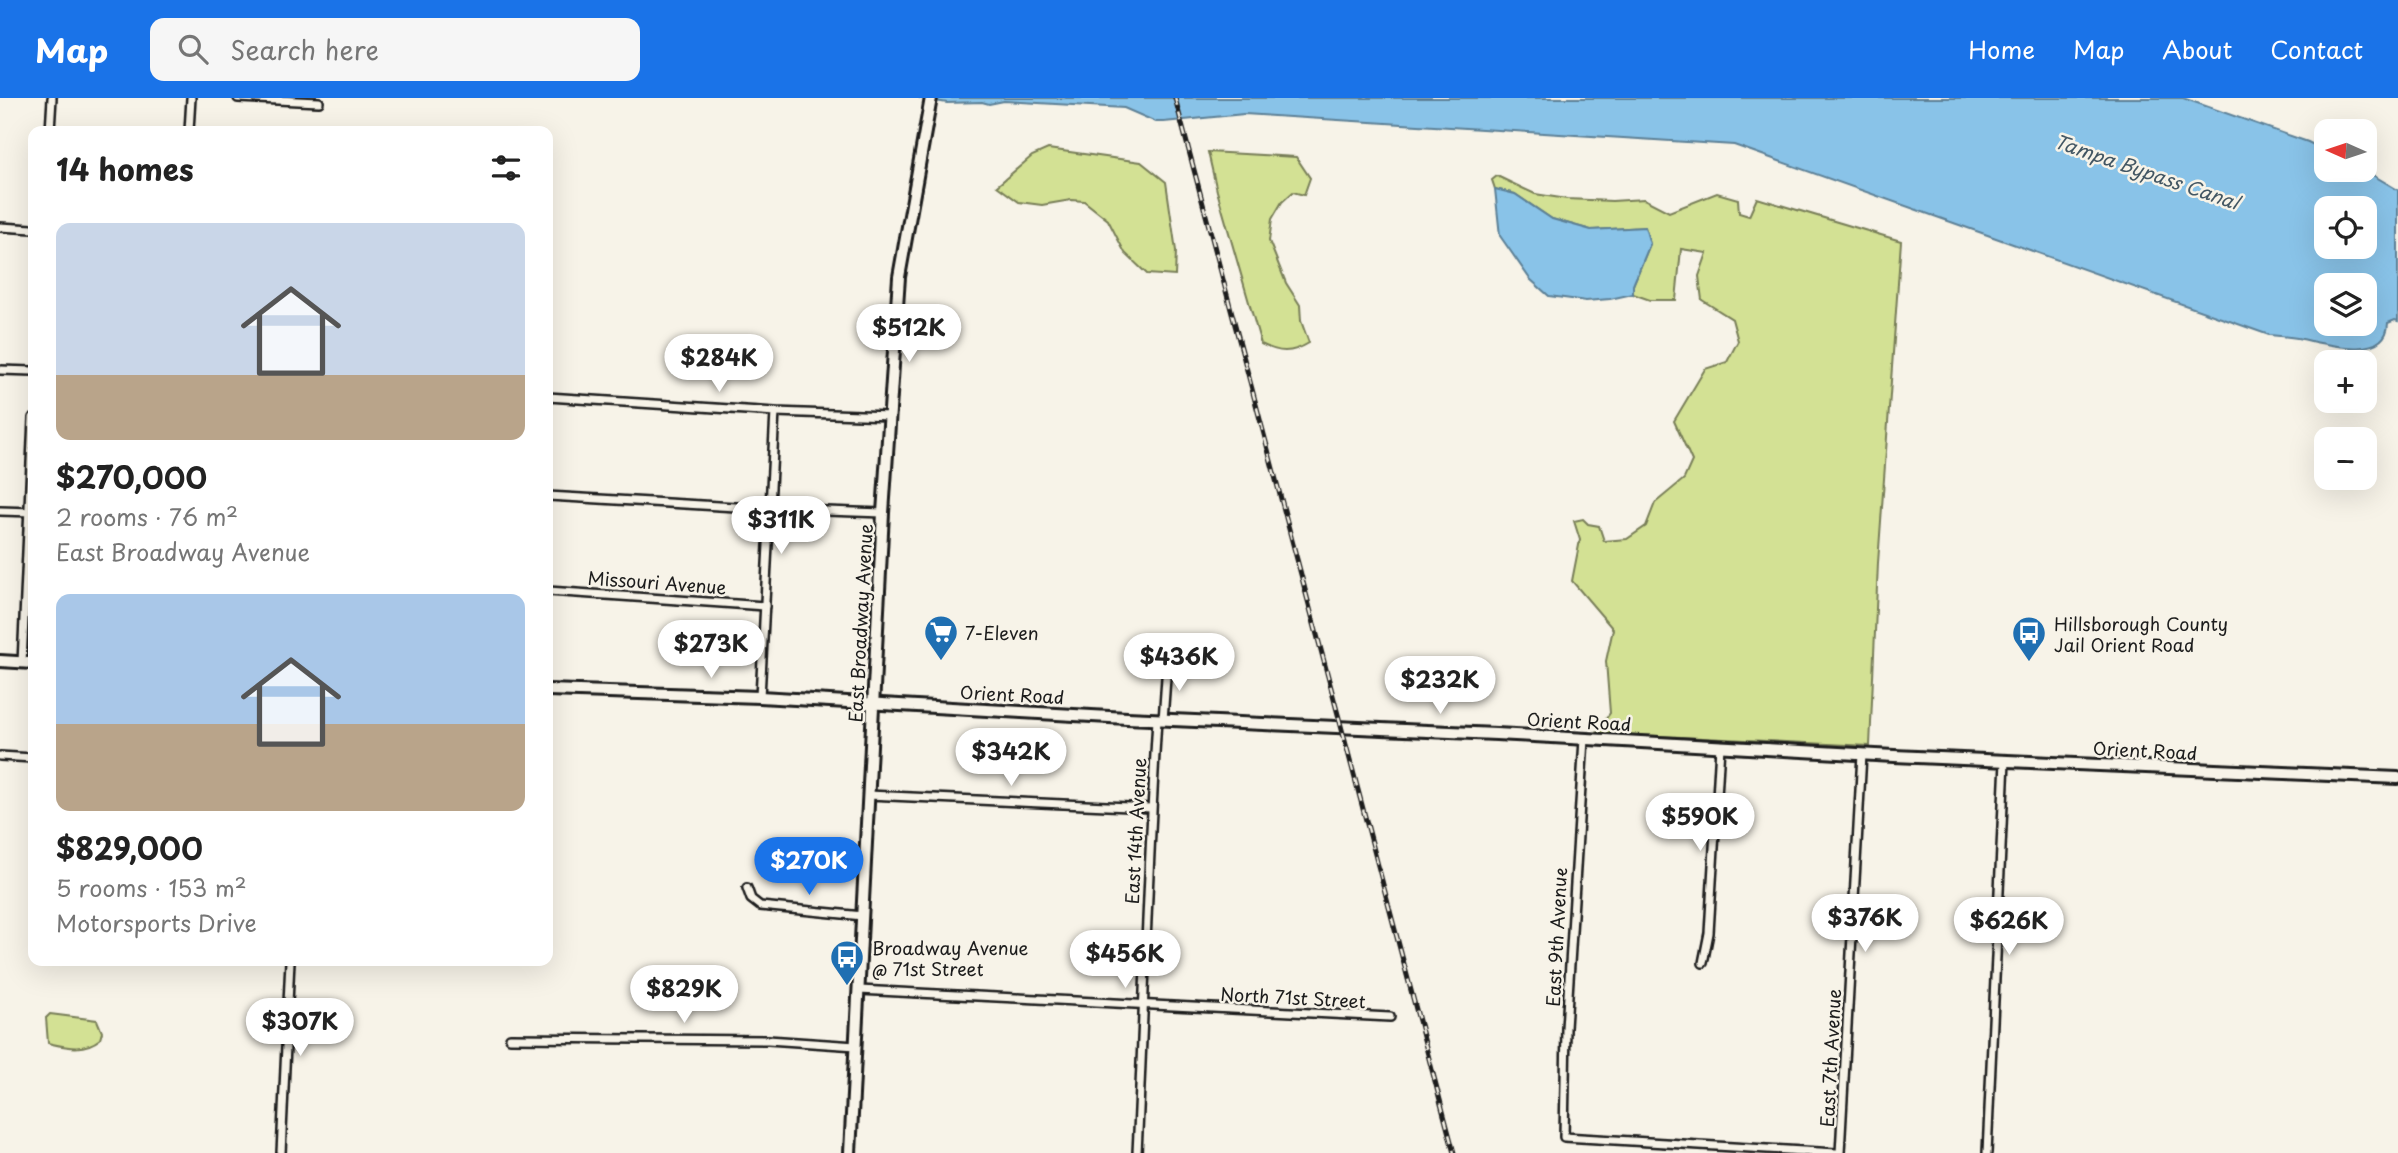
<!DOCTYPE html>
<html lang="en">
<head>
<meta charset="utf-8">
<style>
	body { margin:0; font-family:"Playpen Sans",sans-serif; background:#f6f6f6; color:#222; height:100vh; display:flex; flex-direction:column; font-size:26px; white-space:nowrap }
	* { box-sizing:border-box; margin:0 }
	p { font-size:23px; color:#767676 }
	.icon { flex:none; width:38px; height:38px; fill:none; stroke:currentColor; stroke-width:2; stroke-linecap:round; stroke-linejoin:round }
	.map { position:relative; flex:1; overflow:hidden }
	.panel { position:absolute; left:28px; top:28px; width:525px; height:840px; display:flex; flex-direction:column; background:#fff; border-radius:14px; box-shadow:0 7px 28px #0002 }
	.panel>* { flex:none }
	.needle { width:46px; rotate:273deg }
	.fabs { position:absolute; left:2314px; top:21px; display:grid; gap:14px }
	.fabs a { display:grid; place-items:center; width:63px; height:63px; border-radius:14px; background:#fff; box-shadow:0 7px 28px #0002; font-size:35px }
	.price { position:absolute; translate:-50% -60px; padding:0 16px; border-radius:24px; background:#fff; color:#222; font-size:23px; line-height:46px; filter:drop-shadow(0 2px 4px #0008) }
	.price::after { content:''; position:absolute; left:50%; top:42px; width:21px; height:16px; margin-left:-10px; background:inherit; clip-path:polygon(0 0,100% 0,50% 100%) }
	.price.selected { background:#1a73e8; color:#fff }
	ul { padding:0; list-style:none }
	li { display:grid; align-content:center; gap:14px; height:371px; padding:0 28px }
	li span { display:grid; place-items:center; height:217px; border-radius:14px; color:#555 }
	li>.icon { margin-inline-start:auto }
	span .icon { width:126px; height:126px; fill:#fffc; stroke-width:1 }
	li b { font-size:30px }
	h2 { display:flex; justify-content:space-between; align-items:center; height:84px; padding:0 28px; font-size:30px }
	header { display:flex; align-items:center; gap:42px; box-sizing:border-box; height:98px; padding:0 35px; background:#1a73e8; color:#fff }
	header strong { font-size:33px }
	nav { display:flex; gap:38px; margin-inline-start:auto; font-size:24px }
	.search { width:490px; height:63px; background:#f6f6f6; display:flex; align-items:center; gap:18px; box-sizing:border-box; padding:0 24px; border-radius:14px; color:#767676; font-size:26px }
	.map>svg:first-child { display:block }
	.green { fill:#d3e194; stroke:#787e58; stroke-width:2 }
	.water { fill:#89c3e8; stroke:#5d8096; stroke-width:2; fill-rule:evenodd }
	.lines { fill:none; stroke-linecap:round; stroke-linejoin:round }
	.street-casing { stroke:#1c1c1c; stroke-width:12 }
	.secondary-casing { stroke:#1c1c1c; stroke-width:16 }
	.street { stroke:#f7f3e8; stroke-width:7 }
	.secondary { stroke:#f7f3e8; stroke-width:10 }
	.rail-casing { stroke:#1c1c1c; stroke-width:5 }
	.rail { stroke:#f7f3e8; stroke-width:2.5; stroke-dasharray:8; stroke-linecap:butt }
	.labels { text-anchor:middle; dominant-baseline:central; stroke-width:5; stroke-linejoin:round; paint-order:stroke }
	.street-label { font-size:18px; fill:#1c1c1c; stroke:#f7f3e8 }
	.poi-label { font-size:18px; fill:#1c1c1c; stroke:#f7f3e8; text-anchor:start }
	.water-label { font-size:19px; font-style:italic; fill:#425663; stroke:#f7f3e8 }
</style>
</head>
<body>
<header>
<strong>Map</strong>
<div class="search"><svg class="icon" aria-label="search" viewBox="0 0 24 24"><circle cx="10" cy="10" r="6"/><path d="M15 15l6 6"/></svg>Search here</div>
<nav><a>Home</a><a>Map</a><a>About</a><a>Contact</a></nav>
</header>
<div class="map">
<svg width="2398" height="1055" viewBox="0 0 2398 1055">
	<rect width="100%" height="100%" fill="#f7f3e8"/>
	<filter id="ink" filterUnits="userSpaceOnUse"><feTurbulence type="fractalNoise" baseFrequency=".0143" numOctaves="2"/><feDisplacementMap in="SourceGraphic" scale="14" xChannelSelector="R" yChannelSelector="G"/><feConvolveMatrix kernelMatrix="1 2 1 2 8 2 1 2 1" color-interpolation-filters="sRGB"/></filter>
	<g filter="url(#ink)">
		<g class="green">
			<path d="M 1048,51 L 1141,64 L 1166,84 L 1176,153 L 1175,178 L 1147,176 L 1125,155 L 1108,122 L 1084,103 L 1071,102 L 1042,107 L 1019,104 L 997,88 L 1032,58 Z"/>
			<path d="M 1208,54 L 1296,59 L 1310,80 L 1304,97 L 1293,94 L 1282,104 L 1272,121 L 1269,143 L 1286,185 L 1300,207 L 1301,223 L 1309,245 C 1291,256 1279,255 1261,246 L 1217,93 Z"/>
			<path d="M 1497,78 L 1535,96 L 1567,101 L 1612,103 L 1644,101 L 1669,114 L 1717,95 L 1738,101 L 1739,115 L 1749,118 L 1757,100 L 1901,143 L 1878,465 L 1870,648 L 1596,635 L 1610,615 L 1606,563 L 1613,531 L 1572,483 L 1580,442 L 1574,423 L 1583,421 L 1588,426 L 1599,428 L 1604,443 L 1627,441 L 1646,428 L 1655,405 L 1684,381 L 1692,363 L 1674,323 L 1705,271 L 1727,264 L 1738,243 L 1732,221 L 1702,202 L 1699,178 L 1707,155 L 1681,151 L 1676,202 L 1650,202 L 1633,196 L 1633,187 L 1650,146 L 1645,129 L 1591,132 L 1552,121 L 1515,96 L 1495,91 L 1492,82 Z"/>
			<path d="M 50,916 L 97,922 L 102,934 L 100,941 C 84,954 66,949 48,945 L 46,920 Z"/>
		</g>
		<g class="water">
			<path d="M 919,0 L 2183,0 L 2308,44 L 2326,53 L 2326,72 L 2364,72 L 2398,92 L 2398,223 L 2395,222 L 2388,225 C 2387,264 2325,246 2302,241 C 2291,239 2280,238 2269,237 L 1734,47 L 1244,16 L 1164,24 L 1156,24 L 1124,10 L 1004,3 L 989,6 L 982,4 L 947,5 ZM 2326,110 L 2364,110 L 2364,149 L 2326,149 ZM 2326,187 L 2364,187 L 2364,226 L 2326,226 Z"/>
			<path d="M 1495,91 L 1515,96 L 1552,121 L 1591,132 L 1645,129 L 1650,146 L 1633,187 L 1633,196 L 1610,201 L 1586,203 L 1549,198 L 1530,181 L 1500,138 Z"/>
		</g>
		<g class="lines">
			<g class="street-casing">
				<g id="street">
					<path d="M 238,0 L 319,4"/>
					<path d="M 50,33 L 52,0"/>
					<path d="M 189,33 L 191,0"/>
					<path d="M 0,129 L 33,131"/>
					<path d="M 0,272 L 33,273"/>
					<path d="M 548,299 L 775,314 L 890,318"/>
					<path d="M 548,398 L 770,411 L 883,415"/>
					<path d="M 0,413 L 33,414"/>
					<path d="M 548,493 L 765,508"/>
					<path d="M 22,565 L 33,320"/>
					<path d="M 760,599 L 775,314"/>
					<path d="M 1163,622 L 1167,566"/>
					<path d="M 1584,641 L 1566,930 L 1564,1039 L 1836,1055"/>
					<path d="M 0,658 L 33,660"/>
					<path d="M 868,697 L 1151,710"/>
					<path d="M 747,790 L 751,801 L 760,808 L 863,818"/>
					<path d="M 1703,865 L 1709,835 L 1720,648"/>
					<path d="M 859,892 L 1390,919"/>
					<path d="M 510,940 L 768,942 L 856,948"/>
					<path d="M 281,1055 L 290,863"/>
					<path d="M 1137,1055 C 1144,910 1148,766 1157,622"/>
					<path d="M 1840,1055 L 1862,656"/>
					<path d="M 1987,1055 L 2005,663"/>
				</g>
			</g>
			<g class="secondary-casing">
				<g id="secondary">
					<path d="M 0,563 L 33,565"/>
					<path d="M 548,592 L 760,599 L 1127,620 L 1496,636 L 1894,658 L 2398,680"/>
					<path d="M 850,1055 L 883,415 L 899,179 L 931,0"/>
				</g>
			</g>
			<use href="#street" class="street"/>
			<use href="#secondary" class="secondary"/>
			<g class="rail-casing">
				<path id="rail" d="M 1175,0 L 1454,1055"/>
			</g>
			<use href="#rail" class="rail"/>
		</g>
	</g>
	<defs>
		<g id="supermarket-pin" transform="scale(1.75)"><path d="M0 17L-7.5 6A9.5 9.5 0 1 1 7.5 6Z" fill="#1f6fb2" stroke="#f7f3e8"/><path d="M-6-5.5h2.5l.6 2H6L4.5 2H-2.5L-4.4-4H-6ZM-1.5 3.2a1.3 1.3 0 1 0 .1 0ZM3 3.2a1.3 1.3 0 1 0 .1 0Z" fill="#fff"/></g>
		<g id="bus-pin" transform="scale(1.75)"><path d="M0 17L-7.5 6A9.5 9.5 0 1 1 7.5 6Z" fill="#1f6fb2" stroke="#f7f3e8"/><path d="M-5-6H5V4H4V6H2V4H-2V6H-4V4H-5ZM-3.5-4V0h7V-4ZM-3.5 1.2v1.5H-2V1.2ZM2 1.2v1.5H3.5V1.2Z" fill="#fff"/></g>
	</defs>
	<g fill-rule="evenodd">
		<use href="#supermarket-pin" x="941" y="534"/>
		<use href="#bus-pin" x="2029" y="535"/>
		<use href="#bus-pin" x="847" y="859"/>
	</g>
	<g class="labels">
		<g class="street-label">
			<text transform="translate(657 484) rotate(4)">Missouri Avenue</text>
			<text transform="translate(860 525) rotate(-87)">East Broadway Avenue</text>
			<text transform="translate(1012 596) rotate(3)">Orient Road</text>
			<text transform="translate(1579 623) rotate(3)">Orient Road</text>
			<text transform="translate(2145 652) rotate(3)">Orient Road</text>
			<text transform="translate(1135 733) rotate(-87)">East 14th Avenue</text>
			<text transform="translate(1556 839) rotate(-87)">East 9th Avenue</text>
			<text transform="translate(1293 899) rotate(3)">North 71st Street</text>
			<text transform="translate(1830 960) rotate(-87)">East 7th Avenue</text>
		</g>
		<g class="poi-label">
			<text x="2054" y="525">Hillsborough County<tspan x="2054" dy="21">Jail Orient Road</tspan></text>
			<text x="965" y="534">7-Eleven</text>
			<text x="872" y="849">Broadway Avenue<tspan x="872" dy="21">@ 71st Street</tspan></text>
		</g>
		<g class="water-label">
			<text transform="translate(2147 73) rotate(19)">Tampa Bypass Canal</text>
		</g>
	</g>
</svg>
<div class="fabs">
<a><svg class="needle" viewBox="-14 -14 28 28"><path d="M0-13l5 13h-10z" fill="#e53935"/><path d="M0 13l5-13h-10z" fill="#767676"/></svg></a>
<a><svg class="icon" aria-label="locate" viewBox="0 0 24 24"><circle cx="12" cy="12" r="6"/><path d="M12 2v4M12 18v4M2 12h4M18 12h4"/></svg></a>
<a><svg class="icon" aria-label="layers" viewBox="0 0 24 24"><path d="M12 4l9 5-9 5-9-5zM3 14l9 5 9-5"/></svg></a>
<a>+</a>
<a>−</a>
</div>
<b class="price" style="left:909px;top:266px">$512K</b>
<b class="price" style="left:719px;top:296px">$284K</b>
<b class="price" style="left:781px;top:458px">$311K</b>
<b class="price" style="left:711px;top:582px">$273K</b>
<b class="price" style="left:1179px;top:595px">$436K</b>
<b class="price" style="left:1440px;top:618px">$232K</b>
<b class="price" style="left:1011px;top:690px">$342K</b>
<b class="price" style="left:1700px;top:755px">$590K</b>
<b class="price selected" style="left:809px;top:799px">$270K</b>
<b class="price" style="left:1865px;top:856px">$376K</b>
<b class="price" style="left:2009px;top:859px">$626K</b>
<b class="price" style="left:1125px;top:892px">$456K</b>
<b class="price" style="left:684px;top:927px">$829K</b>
<b class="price" style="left:300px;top:960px">$307K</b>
<section class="panel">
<h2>14 homes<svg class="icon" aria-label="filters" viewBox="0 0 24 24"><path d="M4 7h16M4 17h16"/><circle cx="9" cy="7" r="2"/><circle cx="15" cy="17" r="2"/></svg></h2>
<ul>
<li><span style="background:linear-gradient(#c9d6e8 70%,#b9a48a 0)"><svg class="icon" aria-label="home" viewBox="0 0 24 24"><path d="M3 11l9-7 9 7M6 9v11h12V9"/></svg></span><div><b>$270,000</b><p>2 rooms · 76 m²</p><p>East Broadway Avenue</p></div></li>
<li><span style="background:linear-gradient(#a9c7e8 60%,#b9a48a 0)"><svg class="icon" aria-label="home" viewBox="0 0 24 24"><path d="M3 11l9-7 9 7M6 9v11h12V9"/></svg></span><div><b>$829,000</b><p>5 rooms · 153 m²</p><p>Motorsports Drive</p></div></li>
</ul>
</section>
</div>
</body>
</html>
